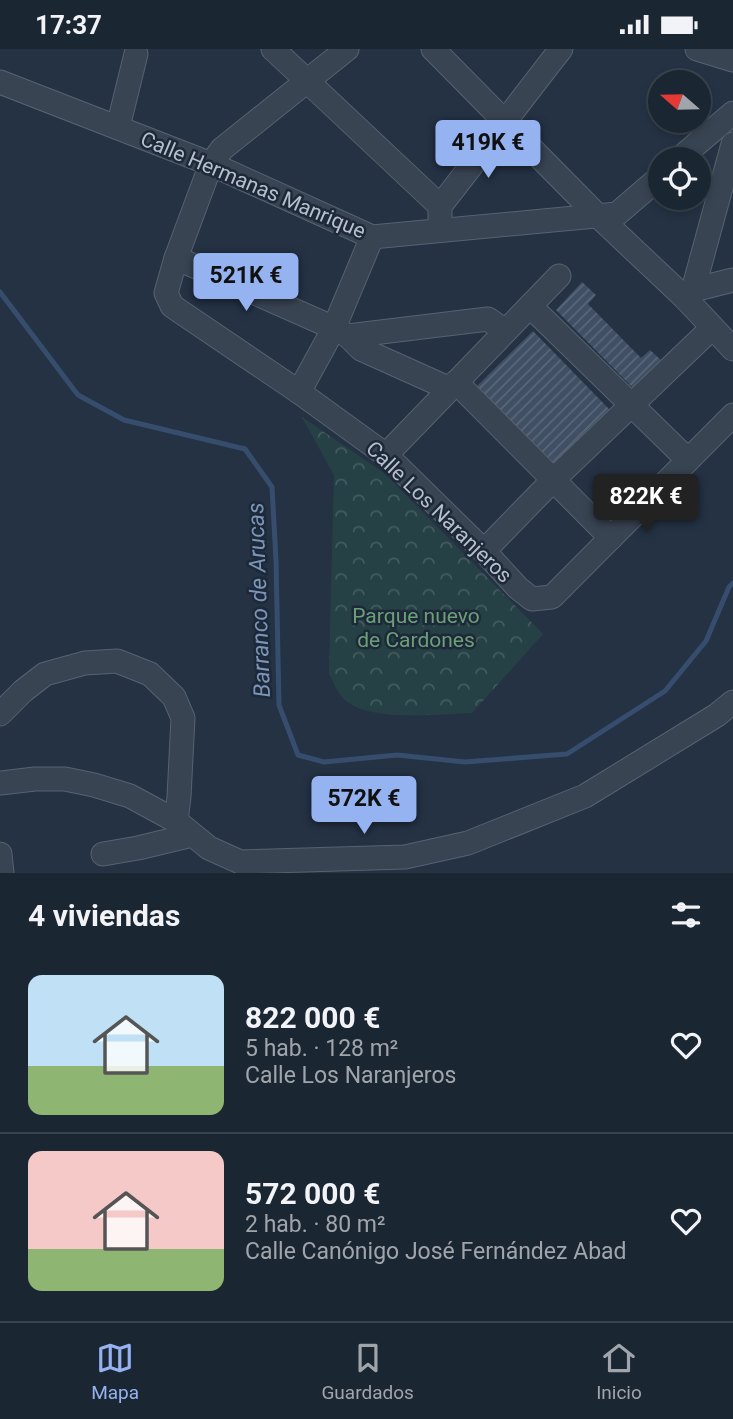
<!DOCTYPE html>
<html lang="es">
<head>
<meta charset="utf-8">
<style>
	body { margin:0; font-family:Roboto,sans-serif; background:#28323f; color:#f1f3f6; height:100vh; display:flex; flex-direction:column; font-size:26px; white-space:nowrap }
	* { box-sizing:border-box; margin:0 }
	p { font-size:23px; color:#a0a5ac }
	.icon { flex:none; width:38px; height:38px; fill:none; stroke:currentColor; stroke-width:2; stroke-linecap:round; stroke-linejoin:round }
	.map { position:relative; height:824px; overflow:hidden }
	.details { display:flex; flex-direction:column; background:#1b2633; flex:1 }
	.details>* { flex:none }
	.needle { width:46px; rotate:290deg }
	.fabs { position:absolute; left:648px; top:21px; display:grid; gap:14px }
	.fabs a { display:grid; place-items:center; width:63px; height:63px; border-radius:50%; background:#1b2633; box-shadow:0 4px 10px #0003,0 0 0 2px #39434e; font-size:35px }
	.price { position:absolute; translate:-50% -60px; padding:0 16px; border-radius:7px; background:#95b2f1; color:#111; font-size:23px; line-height:46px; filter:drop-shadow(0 2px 4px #0008) }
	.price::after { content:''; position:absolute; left:50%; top:42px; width:21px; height:16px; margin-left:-10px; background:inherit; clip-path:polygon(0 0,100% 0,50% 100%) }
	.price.on { background:#222; color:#fff }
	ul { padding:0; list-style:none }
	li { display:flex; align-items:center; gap:21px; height:175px; padding:0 28px }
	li+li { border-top:2px solid #39434e }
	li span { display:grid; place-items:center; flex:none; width:196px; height:140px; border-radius:14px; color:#555 }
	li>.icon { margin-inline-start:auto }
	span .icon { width:84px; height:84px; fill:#fffc; stroke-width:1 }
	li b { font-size:30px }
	h2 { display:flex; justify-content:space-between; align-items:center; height:84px; padding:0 28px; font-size:30px }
	.status { display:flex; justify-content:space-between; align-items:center; height:49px; padding:0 35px; background:#1b2633; direction:ltr }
	.status svg { height:19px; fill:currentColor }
	.dock { display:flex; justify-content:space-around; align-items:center; height:98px; border-top:2px solid #39434e; background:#1b2633; font-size:19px; color:#a0a5ac }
	.dock a { display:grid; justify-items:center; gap:4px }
	.dock .on { color:#95b2f1 }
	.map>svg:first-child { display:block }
	.forest { fill:url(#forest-crowns) }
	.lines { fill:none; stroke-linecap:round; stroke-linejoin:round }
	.stream { stroke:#374d6d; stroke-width:5 }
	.building { fill:url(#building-hatch) }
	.minor-casing { stroke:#576271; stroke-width:25 }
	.minor { stroke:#394453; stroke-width:23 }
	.labels { text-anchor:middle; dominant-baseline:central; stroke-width:5; stroke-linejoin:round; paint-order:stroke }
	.street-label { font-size:21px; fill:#b6bfcd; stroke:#1d2939 }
	.park-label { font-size:21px; fill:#6ba077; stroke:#1d2939 }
	.water-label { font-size:23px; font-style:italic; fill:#7b95b7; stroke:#1d2939 }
</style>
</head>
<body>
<div class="status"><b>17:37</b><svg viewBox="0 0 49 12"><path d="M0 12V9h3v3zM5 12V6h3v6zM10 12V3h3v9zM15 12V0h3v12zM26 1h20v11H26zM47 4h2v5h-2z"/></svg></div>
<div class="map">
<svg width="733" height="824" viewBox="0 0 733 824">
	<defs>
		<pattern id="forest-crowns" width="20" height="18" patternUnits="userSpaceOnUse" patternTransform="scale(1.75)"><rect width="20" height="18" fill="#264145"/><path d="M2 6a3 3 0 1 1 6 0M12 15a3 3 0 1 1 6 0" fill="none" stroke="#435b5f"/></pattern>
		<pattern id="building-hatch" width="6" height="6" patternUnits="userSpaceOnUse" patternTransform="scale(1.75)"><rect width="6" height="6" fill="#404f64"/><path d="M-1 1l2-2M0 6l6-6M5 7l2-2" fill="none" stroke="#596779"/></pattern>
	</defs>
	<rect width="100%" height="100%" fill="#243244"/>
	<path class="forest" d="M 302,368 L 384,424 L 543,585 L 472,664 C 439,665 366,674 343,649 C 337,643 333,632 329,625 L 334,426 Z"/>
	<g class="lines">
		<path class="stream" d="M 0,243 L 78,346 L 124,371 L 245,400 L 272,438 L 276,511 L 279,656 L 298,706 L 324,713 L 397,706 L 465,713 L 567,705 L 665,642 L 706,592 L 729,538 L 733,534"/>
	</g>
	<g class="building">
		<path d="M 582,233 L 596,246 L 588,255 L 641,309 L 650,301 L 663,313 L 635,341 L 556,261 Z"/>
		<path d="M 533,282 L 610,361 L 555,415 L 477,337 Z"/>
	</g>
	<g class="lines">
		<g class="minor-casing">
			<g id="minor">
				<path d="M 273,0 L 440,157"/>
				<path d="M 347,0 L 222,100 L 211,115 L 176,209 L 166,244 L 172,257 L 299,343 L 386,406 L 484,502 L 518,539 L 532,550 L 552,548 L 733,366"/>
				<path d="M 433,0 L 598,167 L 685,249 L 733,300"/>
				<path d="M 697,0 L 733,11"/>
				<path d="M 0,33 L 211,115 L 372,188 L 617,165 L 660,128"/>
				<path d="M 118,78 L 136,5"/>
				<path d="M 679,110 L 733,64"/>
				<path d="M 440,172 L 440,157 C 481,105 520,52 561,0"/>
				<path d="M 176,209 L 334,279 L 348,287 L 361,300 L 450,340"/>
				<path d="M 693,241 L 733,231"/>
				<path d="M 685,249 L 693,241 L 733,95"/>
				<path d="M 530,257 L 688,411"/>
				<path d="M 348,287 L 488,270 L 505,282"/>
				<path d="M 456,333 L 611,489"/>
				<path d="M 299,343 L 334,279 L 372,188"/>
				<path d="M 386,406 L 559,227"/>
				<path d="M 484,502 L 553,431 L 712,279"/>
				<path d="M 0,665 L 23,642 L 45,625 L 85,614 L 117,612 L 150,625 L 174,648 L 183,669 L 179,748 L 176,772"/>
				<path d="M 0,734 L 35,730 L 65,730 L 94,736 L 130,747 L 176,772 L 209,799 L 240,813 L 405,808 L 468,794 L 585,747 L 717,666 L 733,653"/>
				<path d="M 0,805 L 2,824"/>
				<path d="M 103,805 L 138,799 L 192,786"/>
			</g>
		</g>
		<use href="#minor" class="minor"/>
	</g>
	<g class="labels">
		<g class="street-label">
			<text transform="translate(253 136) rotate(23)">Calle Hermanas Manrique</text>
			<text transform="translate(439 463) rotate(44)">Calle Los Naranjeros</text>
		</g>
		<g class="park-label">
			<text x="416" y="567">Parque nuevo<tspan x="416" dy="24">de Cardones</tspan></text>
		</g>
		<g class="water-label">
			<text transform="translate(259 551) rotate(-92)">Barranco de Arucas</text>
		</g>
	</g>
</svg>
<div class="fabs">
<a><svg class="needle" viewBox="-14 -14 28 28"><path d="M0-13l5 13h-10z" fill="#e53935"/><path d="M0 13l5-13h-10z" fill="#a0a5ac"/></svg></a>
<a><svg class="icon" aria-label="locate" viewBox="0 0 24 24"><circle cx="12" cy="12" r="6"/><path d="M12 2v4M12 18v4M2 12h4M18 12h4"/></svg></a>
</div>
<b class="price" style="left:488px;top:131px">419K €</b>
<b class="price" style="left:246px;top:264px">521K €</b>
<b class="price on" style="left:646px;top:485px">822K €</b>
<b class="price" style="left:364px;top:787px">572K €</b>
</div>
<section class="details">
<h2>4 viviendas<svg class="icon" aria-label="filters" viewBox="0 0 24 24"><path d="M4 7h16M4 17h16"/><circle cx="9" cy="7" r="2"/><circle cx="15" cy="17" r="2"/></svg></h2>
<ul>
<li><span style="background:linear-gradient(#bfe0f5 65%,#8fb573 0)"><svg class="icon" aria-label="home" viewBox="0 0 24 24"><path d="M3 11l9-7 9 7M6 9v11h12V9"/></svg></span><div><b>822 000 €</b><p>5 hab. · 128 m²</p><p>Calle Los Naranjeros</p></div><svg class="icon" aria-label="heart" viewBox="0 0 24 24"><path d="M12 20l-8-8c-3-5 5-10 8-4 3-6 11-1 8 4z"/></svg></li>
<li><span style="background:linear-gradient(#f6c9c9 70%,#8fb573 0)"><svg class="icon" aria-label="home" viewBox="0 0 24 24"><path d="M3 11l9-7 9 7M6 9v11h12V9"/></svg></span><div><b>572 000 €</b><p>2 hab. · 80 m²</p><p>Calle Canónigo José Fernández Abad</p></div><svg class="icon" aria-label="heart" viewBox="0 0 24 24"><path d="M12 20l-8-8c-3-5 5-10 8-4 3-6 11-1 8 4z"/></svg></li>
</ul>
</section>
<nav class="dock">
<a class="on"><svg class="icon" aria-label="map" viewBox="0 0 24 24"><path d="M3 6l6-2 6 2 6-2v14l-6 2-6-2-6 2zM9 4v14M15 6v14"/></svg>Mapa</a>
<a><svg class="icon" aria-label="saved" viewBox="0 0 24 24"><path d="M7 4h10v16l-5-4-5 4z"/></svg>Guardados</a>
<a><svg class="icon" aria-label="home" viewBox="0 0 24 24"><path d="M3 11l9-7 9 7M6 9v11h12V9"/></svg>Inicio</a>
</nav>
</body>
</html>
